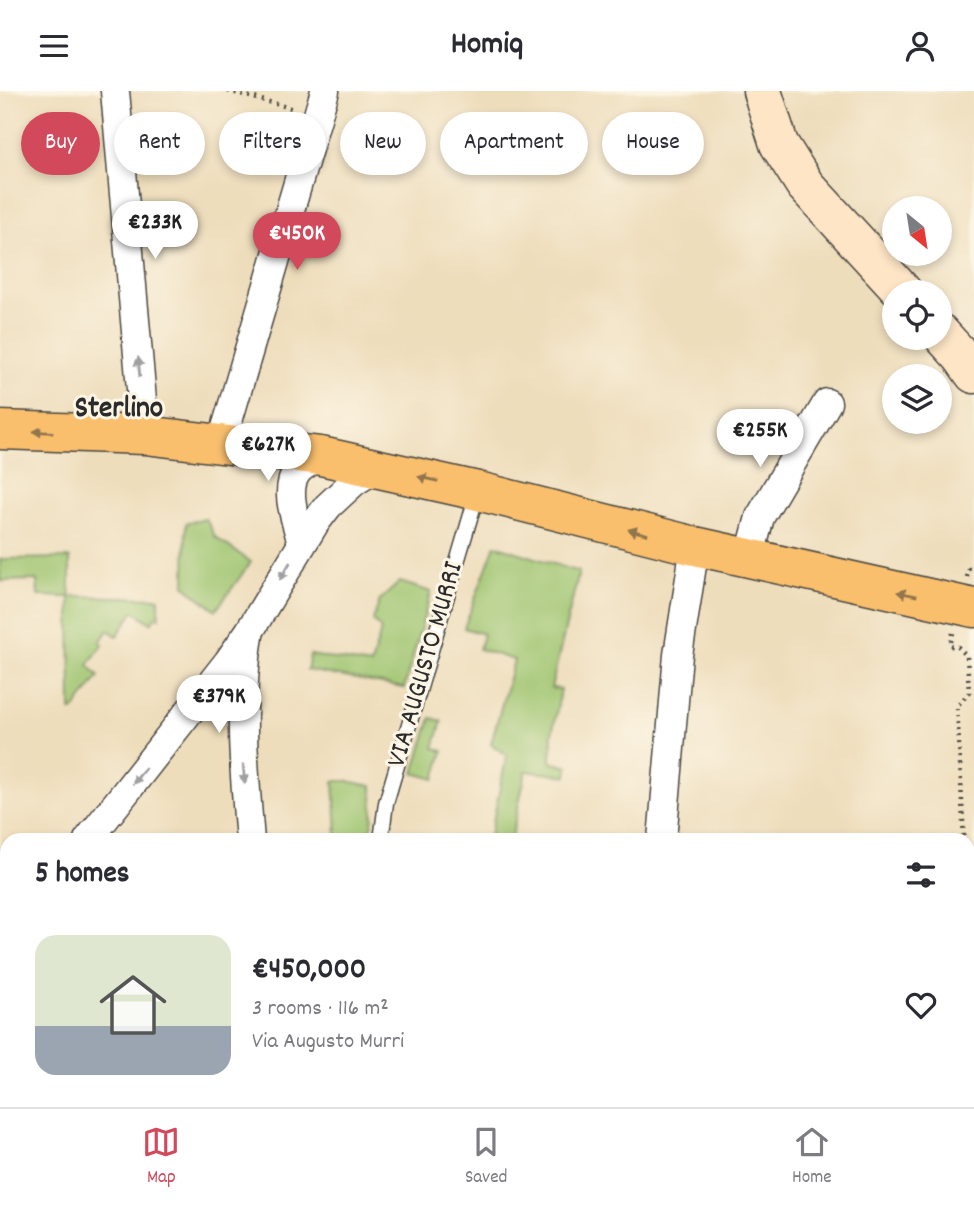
<!DOCTYPE html>
<html lang="en">
<head>
<meta charset="utf-8">
<style>
	body { margin:0; font-family:Dekko,sans-serif; background:#f2f2f3; color:#2b2b33; height:100vh; display:flex; flex-direction:column; font-size:26px; white-space:nowrap }
	* { box-sizing:border-box; margin:0 }
	p { font-size:23px; color:#7c7c81 }
	.icon { flex:none; width:38px; height:38px; fill:none; stroke:currentColor; stroke-width:2; stroke-linecap:round; stroke-linejoin:round }
	.map { position:relative; flex:1; overflow:hidden }
	.details { position:absolute; left:0px; top:742px; width:975px; height:275px; display:flex; flex-direction:column; background:#fff; border-radius:21px 21px 0 0; box-shadow:0 4px 10px #0003 }
	.details>* { flex:none }
	.banner { position:absolute; left:21px; top:21px; width:933px; height:63px; display:flex; gap:14px }
	.needle { width:46px; rotate:150deg }
	.buttons { position:absolute; left:882px; top:105px; display:grid; gap:14px }
	.buttons a { display:grid; place-items:center; width:70px; height:70px; border-radius:50%; background:#fff; box-shadow:0 4px 10px #0003; font-size:35px }
	.price { position:absolute; translate:-50% -60px; padding:0 16px; border-radius:24px; background:#fff; color:#222; font-size:23px; line-height:46px; filter:drop-shadow(0 2px 4px #0008) }
	.price::after { content:''; position:absolute; left:50%; top:42px; width:21px; height:16px; margin-left:-10px; background:inherit; clip-path:polygon(0 0,100% 0,50% 100%) }
	.price.on { background:#d1495b; color:#fff }
	ul { padding:0; list-style:none }
	li { display:flex; align-items:center; gap:21px; height:175px; padding:0 35px }
	li+li { border-top:2px solid #e1e1e2 }
	li span { display:grid; place-items:center; flex:none; width:196px; height:140px; border-radius:21px; color:#555 }
	li>.icon { margin-inline-start:auto }
	span .icon { width:84px; height:84px; fill:#fffc; stroke-width:1 }
	li b { font-size:30px }
	h2 { display:flex; justify-content:space-between; align-items:center; height:84px; padding:0 35px; font-size:30px }
	.pill { padding:0 24px; border-radius:32px; background:#fff; box-shadow:0 4px 10px #0003; font-size:24px; line-height:63px }
	.pill.on { background:#d1495b; color:#fff }
	header { display:flex; justify-content:space-between; align-items:center; height:91px; padding:0 35px; background:#fff; font-size:32px; font-weight:800 }
	.dock { display:flex; justify-content:space-around; align-items:center; height:98px; border-top:2px solid #e1e1e2; background:#fff; font-size:19px; color:#7c7c81 }
	.dock a { display:grid; justify-items:center; gap:4px }
	.dock .on { color:#d1495b }
	.map>svg:first-child { display:block }
	.green { fill:#9ec46e; stroke:#64784c; stroke-width:2 }
	.lines { fill:none; stroke-linecap:round; stroke-linejoin:round }
	.lane-casing { stroke:#484641; stroke-width:17 }
	.street-casing { stroke:#484641; stroke-width:31 }
	.secondary-casing { stroke:#484641; stroke-width:41 }
	.primary-casing { stroke:#484641; stroke-width:41 }
	.path { stroke:#484641; stroke-width:4.5; stroke-dasharray:2 5; stroke-linecap:butt }
	.lane { stroke:#fff; stroke-width:14 }
	.street { stroke:#fff; stroke-width:28 }
	.secondary { stroke:#fde5c5; stroke-width:38 }
	.primary { stroke:#f9bf6d; stroke-width:38 }
	.oneway { fill:#a0a0a0 }
	.oneway2 { fill:#92754c }
	.labels { text-anchor:middle; dominant-baseline:central; stroke-width:6; stroke-linejoin:round; paint-order:stroke }
	.street-label { font-size:28px; fill:#2b2b2b; stroke:#fcf5e5 }
	.neighbourhood-label { font-size:30px; font-weight:bold; fill:#2b2b2b; stroke:#fcf5e5 }
</style>
</head>
<body>
<header><svg class="icon" aria-label="menu" viewBox="0 0 24 24"><path d="M4 6h16M4 12h16M4 18h16"/></svg>Homiq<svg class="icon" aria-label="person" viewBox="0 0 24 24"><circle cx="12" cy="8" r="4"/><path d="M4 21q1-7 8-7t8 7"/></svg></header>
<div class="map">
<svg width="974" height="1016" viewBox="0 0 974 1016">
	<rect width="100%" height="100%" fill="#fcf5e5"/>
	<filter id="ink" filterUnits="userSpaceOnUse"><feTurbulence type="fractalNoise" baseFrequency=".0143" numOctaves="2"/><feDisplacementMap in="SourceGraphic" scale="14" xChannelSelector="R" yChannelSelector="G"/><feConvolveMatrix kernelMatrix="1 2 1 2 8 2 1 2 1" color-interpolation-filters="sRGB"/></filter>
	<filter id="wash" filterUnits="userSpaceOnUse"><feTurbulence type="fractalNoise" baseFrequency=".00686" numOctaves="4" result="noise"/><feDisplacementMap in="SourceGraphic" scale="28" xChannelSelector="R" yChannelSelector="G"/><feGaussianBlur stdDeviation="1.57" result="paint"/><feColorMatrix in="noise" values="0 0 0 0 0 0 0 0 0 0 0 0 0 0 0 0 0 1.4 0 .05"/><feComposite in="paint" operator="in"/></filter>
	<g filter="url(#wash)">
		<rect width="100%" height="100%" fill="#edb"/>
		<g class="green">
			<path d="M 206,428 L 215,446 L 251,471 L 216,519 L 185,495 L 186,432 Z"/>
			<path d="M 495,454 L 579,481 L 551,597 L 561,598 L 552,643 L 551,671 L 568,676 L 567,685 L 526,680 L 511,749 L 489,749 L 507,664 L 491,653 L 514,569 L 479,558 L 483,543 L 464,537 Z"/>
			<path d="M 70,467 L 70,505 L 159,507 L 159,526 L 156,525 L 151,532 L 134,520 L 117,545 L 108,539 L 100,551 L 103,553 L 88,574 L 99,585 L 74,619 L 71,619 L 70,506 L 38,505 L 37,489 L 0,490 L 0,468 Z"/>
			<path d="M 400,491 L 431,501 L 404,597 L 307,579 L 310,564 L 371,574 L 381,539 L 373,529 L 380,509 Z"/>
			<path d="M 431,627 L 442,630 L 434,657 L 443,660 L 435,688 L 414,682 Z"/>
			<path d="M 334,690 L 348,690 L 372,695 L 373,724 L 370,749 L 340,749 L 337,744 Z"/>
			<path d="M 116,1010 L 184,1010 L 185,1016 L 116,1016 Z"/>
			<path d="M 394,1010 L 497,1010 L 512,1016 L 395,1016 Z"/>
			<rect x="699" y="1010" width="61" height="6"/>
			<rect x="861" y="1010" width="34" height="6"/>
		</g>
	</g>
	<g filter="url(#ink)">
		<g class="lines">
			<g class="lane-casing">
				<path id="lane" d="M 381,749 L 386,712 L 478,400"/>
			</g>
			<g class="street-casing">
				<g id="street">
					<path d="M 115,0 L 145,344"/>
					<path d="M 224,352 L 226,337 L 325,0"/>
					<path d="M 302,452 C 297,432 283,400 297,381 C 302,374 313,369 321,365"/>
					<path d="M 749,468 L 760,426 L 827,312"/>
					<path d="M 249,544 C 238,612 244,681 250,749"/>
					<path d="M 88,749 L 228,571 L 249,541 L 315,432 L 328,415 L 355,390 L 378,376"/>
					<path d="M 662,749 L 678,564 L 695,455"/>
					<path d="M 0,817 L 7,813"/>
					<path d="M 277,1010 L 277,1016"/>
				</g>
			</g>
			<g class="secondary-casing">
				<g id="secondary">
					<path d="M 762,0 L 779,53 L 805,94 L 903,201"/>
					<path d="M 940,242 L 962,266 L 974,283"/>
				</g>
			</g>
			<g class="primary-casing">
				<path id="primary" d="M 0,339 L 145,344 L 321,365 L 478,400 L 695,455 L 974,517"/>
			</g>
			<g class="path">
				<path d="M 228,0 L 295,18"/>
				<path d="M 967,486 L 969,478 L 974,479"/>
				<path d="M 953,542 L 950,555 L 958,556 L 967,565 L 969,602 L 957,615 L 964,749"/>
				<path d="M 968,812 L 974,931"/>
			</g>
			<use href="#lane" class="lane"/>
			<use href="#street" class="street"/>
			<use href="#secondary" class="secondary"/>
			<use href="#primary" class="primary"/>
		</g>
		<defs><path id="oneway-solid" d="M-6-.8H1V-3.2L6.5 0L1 3.2V.8H-6Z" transform="scale(1.75)"/></defs>
		<g class="oneway">
			<use href="#oneway-solid" transform="translate(139 276) rotate(-95)"/>
			<use href="#oneway-solid" transform="translate(285 480) rotate(121)"/>
			<use href="#oneway-solid" transform="translate(244 683) rotate(85)"/>
			<use href="#oneway-solid" transform="translate(139 685) rotate(128)"/>
		</g>
		<g class="oneway2">
			<use href="#oneway-solid" transform="translate(43 341) rotate(-178)"/>
			<use href="#oneway-solid" transform="translate(428 388) rotate(-167)"/>
			<use href="#oneway-solid" transform="translate(638 441) rotate(-165)"/>
			<use href="#oneway-solid" transform="translate(907 503) rotate(-168)"/>
		</g>
	</g>
	<g class="labels">
		<g class="street-label">
			<text transform="translate(427 574) rotate(-74)">VIA AUGUSTO MURRI</text>
		</g>
		<g class="neighbourhood-label">
			<text x="119" y="319">Sterlino</text>
		</g>
	</g>
</svg>
<div class="buttons">
<a><svg class="needle" viewBox="-14 -14 28 28"><path d="M0-13l5 13h-10z" fill="#e53935"/><path d="M0 13l5-13h-10z" fill="#7c7c81"/></svg></a>
<a><svg class="icon" aria-label="locate" viewBox="0 0 24 24"><circle cx="12" cy="12" r="6"/><path d="M12 2v4M12 18v4M2 12h4M18 12h4"/></svg></a>
<a><svg class="icon" aria-label="layers" viewBox="0 0 24 24"><path d="M12 4l9 5-9 5-9-5zM3 14l9 5 9-5"/></svg></a>
</div>
<b class="price" style="left:155px;top:170px">€233K</b>
<b class="price on" style="left:297px;top:181px">€450K</b>
<b class="price" style="left:760px;top:378px">€255K</b>
<b class="price" style="left:268px;top:392px">€627K</b>
<b class="price" style="left:219px;top:644px">€379K</b>
<div class="banner">
<a class="pill on">Buy</a>
<a class="pill">Rent</a>
<a class="pill">Filters</a>
<a class="pill">New</a>
<a class="pill">Apartment</a>
<a class="pill">House</a>
</div>
<section class="details">
<h2>5 homes<svg class="icon" aria-label="filters" viewBox="0 0 24 24"><path d="M4 7h16M4 17h16"/><circle cx="9" cy="7" r="2"/><circle cx="15" cy="17" r="2"/></svg></h2>
<ul>
<li><span style="background:linear-gradient(#dfe7d0 65%,#9aa5b1 0)"><svg class="icon" aria-label="home" viewBox="0 0 24 24"><path d="M3 11l9-7 9 7M6 9v11h12V9"/></svg></span><div><b>€450,000</b><p>3 rooms · 116 m²</p><p>Via Augusto Murri</p></div><svg class="icon" aria-label="heart" viewBox="0 0 24 24"><path d="M12 20l-8-8c-3-5 5-10 8-4 3-6 11-1 8 4z"/></svg></li>
</ul>
</section>
</div>
<nav class="dock">
<a class="on"><svg class="icon" aria-label="map" viewBox="0 0 24 24"><path d="M3 6l6-2 6 2 6-2v14l-6 2-6-2-6 2zM9 4v14M15 6v14"/></svg>Map</a>
<a><svg class="icon" aria-label="saved" viewBox="0 0 24 24"><path d="M7 4h10v16l-5-4-5 4z"/></svg>Saved</a>
<a><svg class="icon" aria-label="home" viewBox="0 0 24 24"><path d="M3 11l9-7 9 7M6 9v11h12V9"/></svg>Home</a>
</nav>
</body>
</html>
